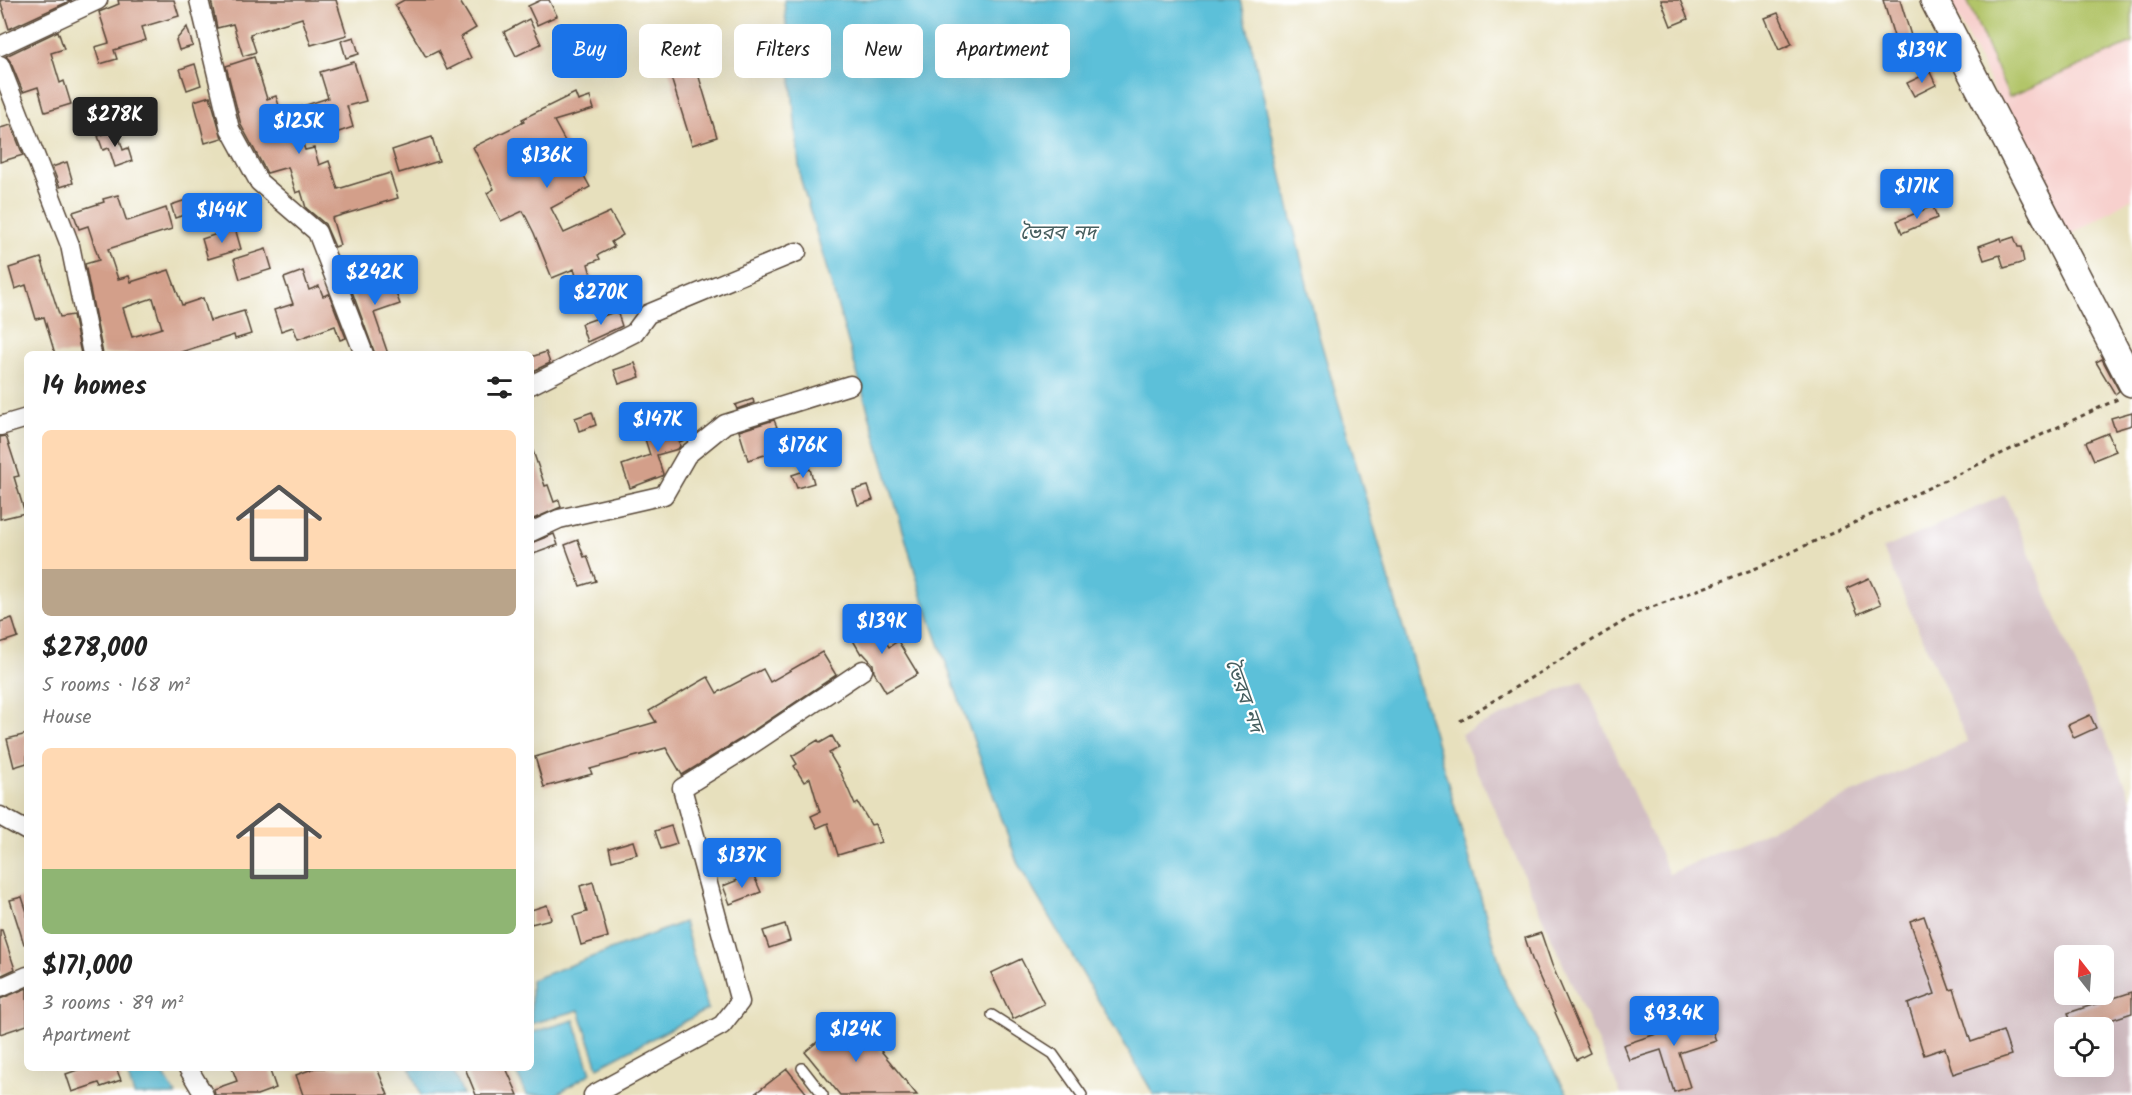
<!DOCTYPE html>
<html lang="en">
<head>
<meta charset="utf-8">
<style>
	body { margin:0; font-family:Kalam,"Noto Sans Bengali",sans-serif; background:#f6f6f6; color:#222; height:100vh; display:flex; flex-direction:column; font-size:22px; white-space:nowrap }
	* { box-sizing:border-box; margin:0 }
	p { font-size:20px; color:#767676 }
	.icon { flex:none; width:33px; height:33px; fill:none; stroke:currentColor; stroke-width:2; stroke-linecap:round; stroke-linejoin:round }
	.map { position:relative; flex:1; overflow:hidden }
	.panel { position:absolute; left:24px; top:351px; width:510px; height:720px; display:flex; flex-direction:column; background:#fff; border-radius:9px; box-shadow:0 6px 24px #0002 }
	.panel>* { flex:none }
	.hud { position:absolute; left:552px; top:24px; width:570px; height:54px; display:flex; gap:12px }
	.needle { width:39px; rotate:343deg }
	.buttons { position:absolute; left:2054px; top:945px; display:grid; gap:12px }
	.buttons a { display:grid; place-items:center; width:60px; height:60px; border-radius:9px; background:#fff; box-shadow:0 6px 24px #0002; font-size:30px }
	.price { position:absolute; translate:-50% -51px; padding:0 14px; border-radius:6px; background:#1a73e8; color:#fff; font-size:20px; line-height:39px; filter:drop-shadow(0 2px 3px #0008) }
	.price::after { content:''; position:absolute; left:50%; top:36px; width:18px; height:14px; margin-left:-9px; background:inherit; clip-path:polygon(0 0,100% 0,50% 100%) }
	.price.current { background:#222; color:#fff }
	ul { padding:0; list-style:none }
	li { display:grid; align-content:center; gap:12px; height:318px; padding:0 18px }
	li span { display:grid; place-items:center; height:186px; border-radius:9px; color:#555 }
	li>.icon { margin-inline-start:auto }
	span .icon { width:108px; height:108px; fill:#fffc; stroke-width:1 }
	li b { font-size:26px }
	h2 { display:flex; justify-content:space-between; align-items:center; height:72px; padding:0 18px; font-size:26px }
	.pill { padding:0 21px; border-radius:9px; background:#fff; box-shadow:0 6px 24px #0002; font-size:21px; line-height:54px }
	.pill.current { background:#1a73e8; color:#fff }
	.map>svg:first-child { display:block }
	.built { fill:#f7d0cd }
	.industrial { fill:#d2bec3; fill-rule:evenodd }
	.green { fill:#b2c569; stroke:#767844; stroke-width:1.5 }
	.water { fill:#5bc0d9; stroke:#4b757c; stroke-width:1.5 }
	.building { fill:#d39f8a; fill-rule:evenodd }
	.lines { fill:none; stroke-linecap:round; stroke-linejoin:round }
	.service-casing { stroke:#554536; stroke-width:12 }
	.minor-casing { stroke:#554536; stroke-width:21 }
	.secondary-casing { stroke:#554536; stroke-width:30 }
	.path { stroke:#554536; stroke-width:3; stroke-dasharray:4.5 4.5; stroke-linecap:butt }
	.service { stroke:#fff; stroke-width:9 }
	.minor { stroke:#fff; stroke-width:18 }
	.secondary { stroke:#fff; stroke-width:27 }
	.labels { text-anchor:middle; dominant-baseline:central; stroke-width:4.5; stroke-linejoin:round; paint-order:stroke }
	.water-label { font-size:20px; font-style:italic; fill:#465e5f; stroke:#fff }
</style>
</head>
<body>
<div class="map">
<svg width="2132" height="1095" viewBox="0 0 2132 1095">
	<rect width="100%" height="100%" fill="#fff"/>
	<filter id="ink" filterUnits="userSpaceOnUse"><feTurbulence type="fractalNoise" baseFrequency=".0167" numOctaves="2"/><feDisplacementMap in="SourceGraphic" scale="12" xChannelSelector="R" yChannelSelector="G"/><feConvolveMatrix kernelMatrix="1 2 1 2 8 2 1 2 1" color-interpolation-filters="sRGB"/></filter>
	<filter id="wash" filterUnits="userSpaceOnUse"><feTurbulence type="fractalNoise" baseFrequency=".008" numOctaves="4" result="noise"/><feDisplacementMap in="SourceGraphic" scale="24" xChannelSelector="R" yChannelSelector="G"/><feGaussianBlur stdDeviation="1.35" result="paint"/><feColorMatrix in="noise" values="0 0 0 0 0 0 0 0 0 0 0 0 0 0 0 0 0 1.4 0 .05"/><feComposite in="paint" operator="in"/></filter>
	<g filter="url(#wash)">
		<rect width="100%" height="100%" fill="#e7e0bd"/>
		<path class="built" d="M 1949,0 L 2132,0 L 2132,198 L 2067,237 Z"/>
		<path class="industrial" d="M 2005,495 L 2132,800 L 2132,1095 L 1621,1095 L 1461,734 L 1583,680 L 1669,874 L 1968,742 L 1883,549 ZM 2064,956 L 2103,956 L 2103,994 L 2064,994 ZM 2064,1028 L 2103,1028 L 2103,1066 L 2064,1066 Z"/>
		<path class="green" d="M 1967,0 L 2132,0 L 2132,43 L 2009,97 Z"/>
		<g class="water">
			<path d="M 784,0 L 1241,0 L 1318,332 L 1506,985 L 1568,1095 L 1154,1095 L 1018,864 L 923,599 L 800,177 Z"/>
			<path d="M 684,922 L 708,1009 L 598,1067 L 579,1010 L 531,1024 L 531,980 Z"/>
			<path d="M 574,1020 L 591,1073 L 556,1095 L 527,1095 L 514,1068 L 531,1068 L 531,1033 Z"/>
			<path d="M 410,1068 L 452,1068 L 463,1095 L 421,1095 Z"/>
			<path d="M 126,1070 L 161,1070 L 176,1095 L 134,1095 Z"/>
		</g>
		<g id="blocks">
			<g class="building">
				<path d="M 0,0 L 72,0 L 9,29 Z"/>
				<path d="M 118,0 L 174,0 L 179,16 L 142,27 L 146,40 L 114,50 L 117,59 L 100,64 L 95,47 L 109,43 L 99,12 L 119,4 Z"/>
				<path d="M 211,0 L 336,0 L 347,35 L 311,45 L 302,18 L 250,34 L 256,52 L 243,56 L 233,24 L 217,28 Z"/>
				<path d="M 404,0 L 459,0 L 476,28 L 461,37 L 471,58 L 447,70 L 438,51 L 426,57 L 395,5 Z"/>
				<path d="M 541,0 L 549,0 L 557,16 L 537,25 L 528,6 Z"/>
				<path d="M 1661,0 L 1680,0 L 1688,19 L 1671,26 Z"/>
				<path d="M 1883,0 L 1900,0 L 1912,39 L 1896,43 Z"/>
				<path d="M 1778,13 L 1792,44 L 1779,50 L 1765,18 Z"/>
				<path d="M 529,19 L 541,44 L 516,56 L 504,32 Z"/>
				<path d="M 187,27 L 193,46 L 179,50 L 176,40 Z"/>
				<path d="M 58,31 L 64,49 L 51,53 L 60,83 L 64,81 L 71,104 L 45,112 L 38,87 L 23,92 L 10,61 L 6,56 Z"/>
				<path d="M 354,37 L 359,54 L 346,58 L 341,41 Z"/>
				<path d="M 254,57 L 267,99 L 276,96 L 281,112 L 271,115 L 279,141 L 300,135 L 305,150 L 314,148 L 319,165 L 329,161 L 338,189 L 390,173 L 398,198 L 332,218 L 340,245 L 335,247 L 325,224 L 306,208 L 301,191 L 296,193 L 288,167 L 267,173 L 241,125 L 226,66 Z"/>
				<path d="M 693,57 L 717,137 L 692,145 L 667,65 Z"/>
				<path d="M 354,62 L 366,101 L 347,106 L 353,127 L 333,134 L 327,116 L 305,122 L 300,107 L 328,98 L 320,72 Z"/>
				<path d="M 195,64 L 201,85 L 187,90 L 180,69 Z"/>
				<path d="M 1930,72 L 1936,85 L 1914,96 L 1907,83 Z"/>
				<path d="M 575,93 L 578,101 L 590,97 L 594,109 L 554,121 L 590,187 L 551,208 L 564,233 L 610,212 L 623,235 L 611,242 L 614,247 L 598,255 L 600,259 L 588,264 L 596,292 L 582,296 L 574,269 L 552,278 L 534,233 L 523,211 L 501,221 L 487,193 L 494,189 L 473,147 L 524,122 L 522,119 Z"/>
				<path d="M 210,96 L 222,138 L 205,143 L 194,101 Z"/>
				<path d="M 11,125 L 23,155 L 0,162 L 0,128 Z"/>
				<path d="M 117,130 L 123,150 L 128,148 L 132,161 L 115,167 L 109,148 L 103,150 L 98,136 Z"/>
				<path d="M 432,137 L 439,161 L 399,173 L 392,150 Z"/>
				<path d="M 67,162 L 73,183 L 60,187 L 52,167 Z"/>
				<path d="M 118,195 L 126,219 L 128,221 L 166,208 L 172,229 L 108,249 L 118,279 L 129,276 L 131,282 L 169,270 L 182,305 L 203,298 L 210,321 L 244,311 L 251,334 L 235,339 L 234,335 L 175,354 L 103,354 L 85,264 L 99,260 L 88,226 L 79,229 L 73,212 L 104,202 L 103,199 ZM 153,298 L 162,328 L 132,337 L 123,308 Z"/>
				<path d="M 186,200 L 190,213 L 175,218 L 171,205 Z"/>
				<path d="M 1933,206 L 1937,218 L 1902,233 L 1897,221 Z"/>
				<path d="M 235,228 L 241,249 L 208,259 L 202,239 Z"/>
				<path d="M 2014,237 L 2018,247 L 2021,247 L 2024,262 L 2004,268 L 2000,255 L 1984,260 L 1979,246 L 2001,238 L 2002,241 Z"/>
				<path d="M 266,249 L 272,269 L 240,279 L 234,259 Z"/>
				<path d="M 41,258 L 60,317 L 73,315 L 81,354 L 55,354 L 44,317 L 36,319 L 26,285 L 15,289 L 9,268 Z"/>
				<path d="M 303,271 L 309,290 L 319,286 L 323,296 L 329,294 L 346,338 L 340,340 L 335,326 L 298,339 L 293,327 L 281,331 L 274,310 L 293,304 L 284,278 Z"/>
				<path d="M 388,272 L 400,304 L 374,313 L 388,354 L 375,354 L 350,286 Z"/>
				<path d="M 617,311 L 622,326 L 587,342 L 581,324 Z"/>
				<path d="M 546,352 L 550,363 L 531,372 L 531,357 Z"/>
				<path d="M 2102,359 L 2119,391 L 2115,394 L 2096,362 Z"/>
				<path d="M 635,363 L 640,377 L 619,384 L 614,370 Z"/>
				<path d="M 753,399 L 754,403 L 737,409 L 735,405 Z"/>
				<path d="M 592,412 L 596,425 L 579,431 L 575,418 Z"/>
				<path d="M 2132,412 L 2132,425 L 2115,430 L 2111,418 Z"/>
				<path d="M 691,415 L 696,433 L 688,439 L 679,442 L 680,446 L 678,449 L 657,455 L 663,474 L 662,476 L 630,488 L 622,465 L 650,455 L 645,439 L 681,428 L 678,419 Z"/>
				<path d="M 774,420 L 777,427 L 771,429 L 778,451 L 748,460 L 739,431 Z"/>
				<path d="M 2108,433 L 2116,451 L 2094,460 L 2086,442 Z"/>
				<path d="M 6,436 L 19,476 L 14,477 L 25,513 L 0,519 L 0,437 Z"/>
				<path d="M 531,451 L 533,451 L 545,486 L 548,485 L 554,502 L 559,500 L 561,507 L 531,520 Z"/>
				<path d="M 810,469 L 814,483 L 797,488 L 792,475 Z"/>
				<path d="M 868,486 L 873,500 L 858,505 L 853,490 Z"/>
				<path d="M 554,534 L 558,545 L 531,555 L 531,543 Z"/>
				<path d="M 578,540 L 584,557 L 587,556 L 596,581 L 580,586 L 565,545 Z"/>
				<path d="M 1869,578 L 1881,604 L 1858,614 L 1847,588 Z"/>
				<path d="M 870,616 L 889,647 L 898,641 L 918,674 L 886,692 L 874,672 L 873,664 L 863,653 L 861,654 L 847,630 Z"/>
				<path d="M 12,618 L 18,637 L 0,643 L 0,622 Z"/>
				<path d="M 822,652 L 836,675 L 739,740 L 682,775 L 666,748 L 590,769 L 592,774 L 544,787 L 535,757 L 656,722 L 649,711 L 708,677 L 717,693 L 763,669 L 770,682 Z"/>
				<path d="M 2090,715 L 2096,728 L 2074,738 L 2068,725 Z"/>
				<path d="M 27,734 L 27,763 L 14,767 L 7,739 Z"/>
				<path d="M 832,736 L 839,748 L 829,753 L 841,773 L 855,805 L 858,803 L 871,825 L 875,824 L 881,842 L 838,855 L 828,823 L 817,828 L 811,816 L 820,812 L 810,778 L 804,782 L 794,766 L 797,764 L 792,756 L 818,740 L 820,743 Z"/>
				<path d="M 671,826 L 677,844 L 661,849 L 655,831 Z"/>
				<path d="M 633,841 L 637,854 L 612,861 L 609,848 Z"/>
				<path d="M 753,874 L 761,892 L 730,904 L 723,886 Z"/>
				<path d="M 593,882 L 608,937 L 581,945 L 573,916 L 587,912 L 580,886 Z"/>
				<path d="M 22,897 L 27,912 L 27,944 L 24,944 L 10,900 Z"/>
				<path d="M 547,905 L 551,919 L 531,924 L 531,910 Z"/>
				<path d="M 1924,916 L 1950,990 L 1954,989 L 1971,1042 L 2003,1031 L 2011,1055 L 1953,1074 L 1945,1048 L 1924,1055 L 1908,1004 L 1935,994 L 1910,921 Z"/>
				<path d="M 785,924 L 790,941 L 769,948 L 763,931 Z"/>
				<path d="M 0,930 L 2,930 L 15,969 L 0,976 Z"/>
				<path d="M 1541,933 L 1552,965 L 1590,1053 L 1576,1060 L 1533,962 L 1525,938 Z"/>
				<path d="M 1021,959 L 1044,1004 L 1013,1019 L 991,973 Z"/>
				<path d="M 27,988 L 27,1025 L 0,1034 L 0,999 Z"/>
				<path d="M 2132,992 L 2132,1013 L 2086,1028 L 2073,1028 L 2068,1013 Z"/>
				<path d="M 851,1014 L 917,1095 L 840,1095 L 805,1052 Z"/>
				<path d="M 1702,1015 L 1707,1031 L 1712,1029 L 1716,1041 L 1679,1053 L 1690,1087 L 1674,1092 L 1661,1050 L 1629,1060 L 1623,1045 L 1665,1031 L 1664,1028 Z"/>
				<path d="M 83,1068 L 116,1068 L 121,1080 L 101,1087 L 99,1083 L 72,1092 L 66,1074 Z"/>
				<path d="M 232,1068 L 269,1068 L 276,1088 L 257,1095 L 215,1095 L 214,1089 L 237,1081 Z"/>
				<path d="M 315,1068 L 377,1068 L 388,1095 L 303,1095 L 296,1075 Z"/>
				<path d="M 465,1068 L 506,1068 L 518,1095 L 476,1095 Z"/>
				<path d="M 787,1069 L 808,1095 L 753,1095 Z"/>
			</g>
		</g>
	</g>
	<g filter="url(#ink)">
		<use href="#blocks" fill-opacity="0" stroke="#554536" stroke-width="1.5"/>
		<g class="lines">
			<g class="service-casing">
				<g id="service">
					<path d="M 992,1015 L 1053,1054 L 1082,1095"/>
					<path d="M 802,1068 L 823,1095"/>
				</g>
			</g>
			<g class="minor-casing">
				<g id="minor">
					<path d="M 199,0 L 230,129 L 259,182 L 317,232 L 364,354"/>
					<path d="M 0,46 L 98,0"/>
					<path d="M 0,65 L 70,245 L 92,354"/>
					<path d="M 531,385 L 634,333 L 648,314 L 797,252"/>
					<path d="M 0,426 L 27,418"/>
					<path d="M 531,532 L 559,519 L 664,495 L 687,455 L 725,424 L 850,385"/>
					<path d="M 0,816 L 27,831"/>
					<path d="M 0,988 L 27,976"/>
					<path d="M 188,1068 L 204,1095"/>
					<path d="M 593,1095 L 722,1025 L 740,1002 L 682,788 L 745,749 L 863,670"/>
				</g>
			</g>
			<g class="secondary-casing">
				<path id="secondary" d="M 1934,0 L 2132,383"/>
			</g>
			<path class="path" d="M 1460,721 L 1639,612 L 1762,566 L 2120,398"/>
			<use href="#service" class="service"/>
			<use href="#minor" class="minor"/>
			<use href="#secondary" class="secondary"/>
		</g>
	</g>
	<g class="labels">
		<g class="water-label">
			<text x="1058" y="234">ভৈরব নদ</text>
			<text transform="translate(1243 696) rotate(70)">ভৈরব নদ</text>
		</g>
	</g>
</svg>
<div class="buttons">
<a><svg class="needle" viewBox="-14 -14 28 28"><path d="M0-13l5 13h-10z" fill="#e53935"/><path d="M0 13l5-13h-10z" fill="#767676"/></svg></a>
<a><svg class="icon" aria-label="locate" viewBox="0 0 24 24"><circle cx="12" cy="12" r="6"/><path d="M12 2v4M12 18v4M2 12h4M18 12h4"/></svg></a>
</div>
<b class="price" style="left:1922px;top:84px">$139K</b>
<b class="price current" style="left:115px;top:148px">$278K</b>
<b class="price" style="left:299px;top:155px">$125K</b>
<b class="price" style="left:547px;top:189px">$136K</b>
<b class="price" style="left:1917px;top:220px">$171K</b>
<b class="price" style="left:222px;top:244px">$144K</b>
<b class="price" style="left:375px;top:306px">$242K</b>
<b class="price" style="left:601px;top:326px">$270K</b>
<b class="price" style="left:658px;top:453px">$147K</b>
<b class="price" style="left:803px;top:479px">$176K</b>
<b class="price" style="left:882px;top:655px">$139K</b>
<b class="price" style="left:742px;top:889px">$137K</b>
<b class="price" style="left:1674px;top:1047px">$93.4K</b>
<b class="price" style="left:856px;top:1063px">$124K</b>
<div class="hud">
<a class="pill current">Buy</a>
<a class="pill">Rent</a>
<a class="pill">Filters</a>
<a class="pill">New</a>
<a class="pill">Apartment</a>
</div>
<section class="panel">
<h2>14 homes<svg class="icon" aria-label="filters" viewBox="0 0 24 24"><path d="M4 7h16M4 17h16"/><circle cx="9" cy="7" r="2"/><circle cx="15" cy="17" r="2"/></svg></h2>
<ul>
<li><span style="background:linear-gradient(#ffd9b3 75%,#b9a48a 0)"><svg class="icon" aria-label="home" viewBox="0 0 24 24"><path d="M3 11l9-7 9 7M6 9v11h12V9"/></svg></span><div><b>$278,000</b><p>5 rooms · 168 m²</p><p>House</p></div></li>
<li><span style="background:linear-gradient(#ffd9b3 65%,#8fb573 0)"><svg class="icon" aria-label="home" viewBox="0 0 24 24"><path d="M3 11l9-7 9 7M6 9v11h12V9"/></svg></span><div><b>$171,000</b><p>3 rooms · 89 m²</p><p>Apartment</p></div></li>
</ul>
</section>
</div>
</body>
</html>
